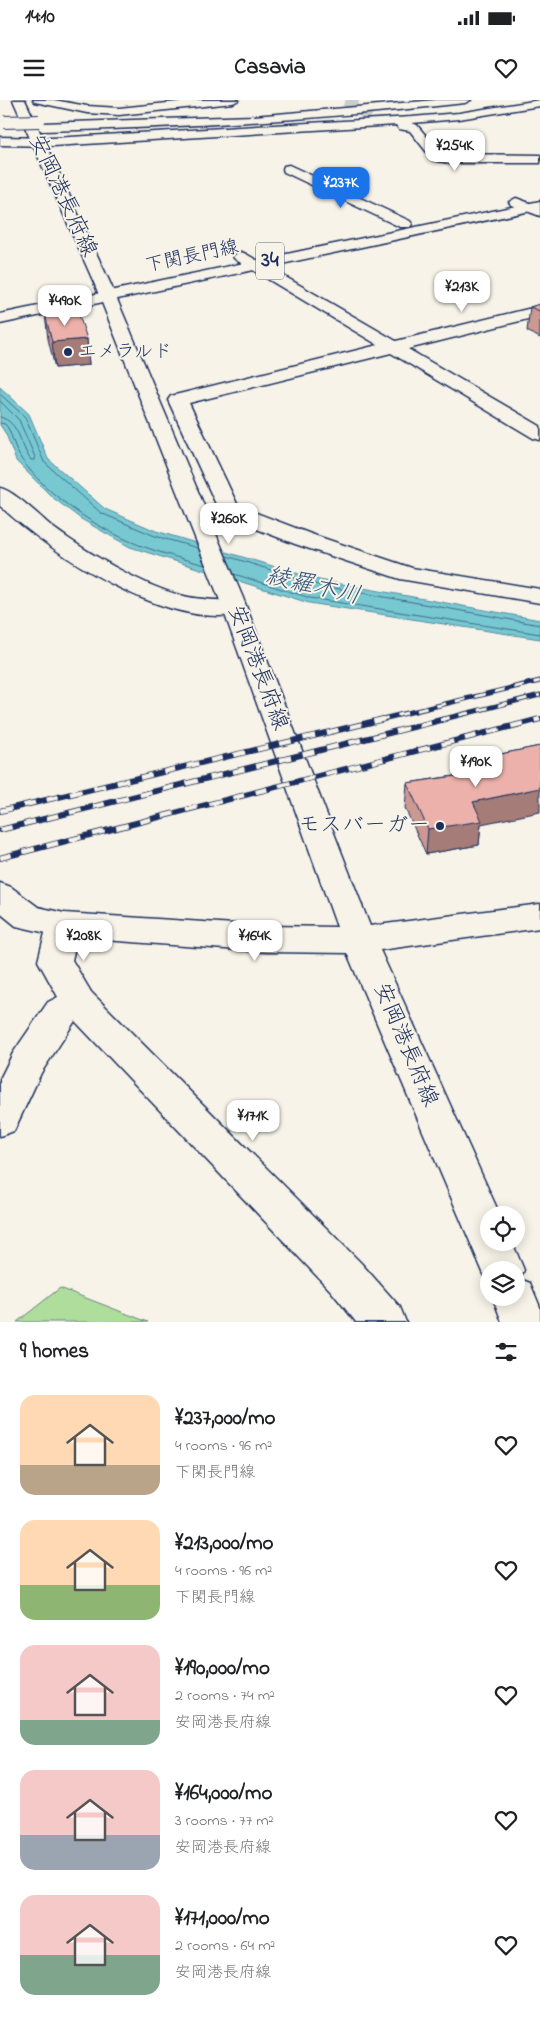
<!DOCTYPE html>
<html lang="en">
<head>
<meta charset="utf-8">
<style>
	body { margin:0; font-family:"Indie Flower","Klee One",sans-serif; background:#f2f2f2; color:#202124; height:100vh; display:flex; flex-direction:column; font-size:19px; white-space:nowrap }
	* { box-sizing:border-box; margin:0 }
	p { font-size:16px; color:#757577 }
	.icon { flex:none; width:28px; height:28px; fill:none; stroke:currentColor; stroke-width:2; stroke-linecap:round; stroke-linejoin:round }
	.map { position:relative; height:1222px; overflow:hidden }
	.details { display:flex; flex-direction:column; background:#fff; flex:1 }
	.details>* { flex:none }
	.fabs { position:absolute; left:480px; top:1106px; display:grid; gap:10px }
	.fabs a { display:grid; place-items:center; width:45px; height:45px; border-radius:50%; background:#fff; box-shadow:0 2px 12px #0003; font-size:25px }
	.price { position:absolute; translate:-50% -42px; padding:0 11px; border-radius:10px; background:#fff; color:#222; font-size:16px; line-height:32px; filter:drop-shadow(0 1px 2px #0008) }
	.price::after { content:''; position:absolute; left:50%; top:30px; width:15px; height:11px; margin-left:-8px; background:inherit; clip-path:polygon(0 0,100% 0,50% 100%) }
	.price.selected { background:#1a73e8; color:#fff }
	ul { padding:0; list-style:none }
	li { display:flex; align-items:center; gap:15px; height:125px; padding:0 20px }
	li span { display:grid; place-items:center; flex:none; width:140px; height:100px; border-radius:15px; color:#555 }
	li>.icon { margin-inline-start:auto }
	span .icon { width:60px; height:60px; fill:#fffc; stroke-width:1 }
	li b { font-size:21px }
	h2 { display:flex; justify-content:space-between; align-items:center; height:60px; padding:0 20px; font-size:21px }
	.status { display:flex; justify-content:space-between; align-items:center; height:35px; padding:0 25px; background:#fff; direction:ltr }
	.status svg { height:14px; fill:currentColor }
	header { display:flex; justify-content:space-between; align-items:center; height:65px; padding:0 20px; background:#fff; font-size:22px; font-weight:800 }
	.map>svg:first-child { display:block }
	.green { fill:#afdd9c; stroke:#65867d }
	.water { fill:#77c8d1; stroke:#528ba3 }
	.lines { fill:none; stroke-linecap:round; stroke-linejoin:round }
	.shore { stroke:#406c8c; stroke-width:1 }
	.street-tunnel { stroke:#cbcccc; stroke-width:12; stroke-dasharray:12 6; stroke-linecap:butt }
	.street-casing { stroke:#1b2f5e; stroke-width:3 }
	.secondary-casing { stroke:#1b2f5e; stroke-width:3 }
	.primary-casing { stroke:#1b2f5e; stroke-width:3 }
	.highway-casing { stroke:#1b2f5e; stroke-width:3 }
	.street { fill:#f7f3e8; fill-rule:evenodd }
	.secondary { fill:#f7f3e8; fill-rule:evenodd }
	.primary { fill:#f7f3e8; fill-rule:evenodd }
	.highway { fill:#f7f3e8; fill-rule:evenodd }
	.rail-far1-casing { stroke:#1b2f5e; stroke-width:5 }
	.rail-casing { stroke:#1b2f5e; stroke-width:6 }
	.rail-far1 { stroke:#f7f3e8; stroke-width:3; stroke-dasharray:10; stroke-linecap:butt }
	.rail { stroke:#f7f3e8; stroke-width:4.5; stroke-dasharray:12; stroke-linecap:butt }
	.highway-bridge-casing { stroke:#1b2f5e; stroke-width:14; stroke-linecap:butt }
	.highway-bridge { stroke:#f7f3e8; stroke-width:12 }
	.wall { fill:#cb9892; stroke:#1b2f5e }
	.shaded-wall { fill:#a57c77; stroke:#1b2f5e }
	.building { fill:#ecb1aa; stroke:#1b2f5e }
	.poi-dot { fill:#1b2f5e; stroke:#f7f3e8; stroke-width:2 }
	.labels { text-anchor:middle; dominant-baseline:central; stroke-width:4; stroke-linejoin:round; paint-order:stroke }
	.far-street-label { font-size:19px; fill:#1b2f5e; stroke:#f7f3e8 }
	.far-poi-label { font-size:19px; fill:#1b2f5e; stroke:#f7f3e8; text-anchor:start }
	.shield { fill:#f7f3e8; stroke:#5d6a87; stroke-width:1 }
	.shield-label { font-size:21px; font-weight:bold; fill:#1b2f5e }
	.street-label { font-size:22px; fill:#1b2f5e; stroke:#f7f3e8 }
	.poi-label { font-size:22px; fill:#1b2f5e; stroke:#f7f3e8; text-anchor:end }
	.water-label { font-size:24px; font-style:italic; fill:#32557b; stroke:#f7f3e8 }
</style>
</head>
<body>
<div class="status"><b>14:10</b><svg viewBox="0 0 49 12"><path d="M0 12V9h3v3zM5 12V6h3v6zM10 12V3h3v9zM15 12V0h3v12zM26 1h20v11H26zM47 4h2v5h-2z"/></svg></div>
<header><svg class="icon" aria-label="menu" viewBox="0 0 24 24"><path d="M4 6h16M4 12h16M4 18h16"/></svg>Casavia<svg class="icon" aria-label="heart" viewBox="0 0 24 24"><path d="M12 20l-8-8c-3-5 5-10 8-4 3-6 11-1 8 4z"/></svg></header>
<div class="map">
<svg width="540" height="1222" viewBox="0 0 540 1222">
	<rect width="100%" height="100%" fill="#f7f3e8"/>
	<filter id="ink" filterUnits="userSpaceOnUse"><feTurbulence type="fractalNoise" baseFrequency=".02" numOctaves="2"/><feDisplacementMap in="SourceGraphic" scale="10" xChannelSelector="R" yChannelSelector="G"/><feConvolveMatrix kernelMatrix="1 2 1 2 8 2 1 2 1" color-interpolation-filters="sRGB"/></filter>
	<g filter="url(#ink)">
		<path class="green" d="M 60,1188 L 148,1222 L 17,1222 Z"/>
		<path class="water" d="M 0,287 L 29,314 L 48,359 L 105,409 L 156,431 L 319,480 L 540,520 L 540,539 L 309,503 L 130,447 L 81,419 L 52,397 L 16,361 L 6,334 L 0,325 Z"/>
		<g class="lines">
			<g class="shore">
				<path d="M 0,294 L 25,317 L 44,362 L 101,413 L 155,436 L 198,448"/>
				<path d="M 0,301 L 19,320 L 35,357 L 34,360 L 31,360 C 20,346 20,322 0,317"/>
				<path d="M 0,323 L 5,324 L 8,328 C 13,338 15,350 22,360 C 49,397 96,428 139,445 C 160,453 183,459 205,465"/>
				<path d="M 227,456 L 318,485 L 540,525"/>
				<path d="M 234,474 L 310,498 L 540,534"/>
			</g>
			<path class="street-tunnel" d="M 346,0 L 371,17"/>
			<g class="street-casing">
				<g id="street">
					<path d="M 33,0 L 54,0 L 87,6 L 119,8 L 197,0 L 239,0 L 233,3 L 119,15 L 87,13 L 35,2 Z"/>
					<path d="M 540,0 L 540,6 L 459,19 L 412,23 L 417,25 L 441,54 L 540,55 L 540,63 L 449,63 L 433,60 L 410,31 L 399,29 L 396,25 L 53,46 L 0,45 L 0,37 L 53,38 L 412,17 L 459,13 Z"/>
					<path d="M 289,65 L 410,121 L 412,124 L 410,127 L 400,127 L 284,72 L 283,69 L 284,66 Z"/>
					<path d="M 516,98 L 540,107 L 540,116 L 511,105 L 509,102 Z"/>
					<path d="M 241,152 L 246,154 L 396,241 L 540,206 L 540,216 L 408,249 L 540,326 L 540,340 L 533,338 L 391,253 L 189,303 L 238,406 L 311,434 L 412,468 L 540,489 L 540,503 L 400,479 L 295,444 L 221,415 L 168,300 L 171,296 L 378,245 L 236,160 L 233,157 L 236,154 Z"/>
					<path d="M 0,388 C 15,391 41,418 55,429 C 86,452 143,486 180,495 C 198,500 216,500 234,501 L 243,503 L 246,508 L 243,513 C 169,532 52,454 0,406 Z"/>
					<path d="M 64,813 L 76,816 L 81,825 L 72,860 L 91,892 L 361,1163 L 400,1207 L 406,1222 L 356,1222 L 331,1191 L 75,921 L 41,973 L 14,1031 L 0,1036 L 0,979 L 13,953 L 48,902 L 58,897 L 38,861 L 47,825 L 52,816 Z"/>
				</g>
			</g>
			<g class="secondary-casing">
				<path id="secondary" d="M 13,0 L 25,0 L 111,185 L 243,498 L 370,826 L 540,804 L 540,828 L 380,850 L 500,1115 L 489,1115 L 489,1142 L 512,1142 L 524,1170 L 520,1179 L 530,1183 L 540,1207 L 540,1222 L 502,1222 L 493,1198 L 516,1198 L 516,1170 L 489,1170 L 488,1184 L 347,853 L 266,852 L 64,837 L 16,826 L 0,813 L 0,783 L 11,787 L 38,807 L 64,813 L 266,826 L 337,827 L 219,498 L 95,185 Z"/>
			</g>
			<g class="primary-casing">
				<path id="primary" d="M 540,101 L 540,109 L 0,224 L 0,214 Z"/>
			</g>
			<g class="highway-casing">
				<path id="highway" d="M 436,0 L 471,0 L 465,3 C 324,19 184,28 42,31 L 36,27 L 42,23 L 254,16 Z"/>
			</g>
			<use href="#street" class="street"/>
			<use href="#secondary" class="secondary"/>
			<use href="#primary" class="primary"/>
			<use href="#highway" class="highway"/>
			<g class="rail-far1-casing">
				<g id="rail-far1">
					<path d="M 378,620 L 540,581"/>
					<path d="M 440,620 L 540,595"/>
					<path d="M 536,620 L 540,619"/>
				</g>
			</g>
			<g class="rail-casing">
				<g id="rail">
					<path d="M 0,711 L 384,619"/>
					<path d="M 0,730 L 445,619"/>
					<path d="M 0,758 L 540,619"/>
				</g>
			</g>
			<use href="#rail-far1" class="rail-far1"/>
			<use href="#rail" class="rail"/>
			<g class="highway-bridge-casing">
				<path id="highway-bridge" d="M 4,22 L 39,21"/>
			</g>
			<use href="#highway-bridge" class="highway-bridge"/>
		</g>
		<g class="wall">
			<path d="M 540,204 L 540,238 L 527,231 L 530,207 Z"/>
			<path d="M 45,214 L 87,239 L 89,265 L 55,268 L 48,239 Z"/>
			<path d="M 540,646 L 481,724 L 479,745 L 426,754 L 405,708 L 407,683 L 479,672 L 481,658 Z"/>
		</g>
		<g class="shaded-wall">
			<path d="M 87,239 L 89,265 L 55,268 L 52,242 Z"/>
			<path d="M 540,688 L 540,712 L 481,724 L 479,745 L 426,754 L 428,729 L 473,702 Z"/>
		</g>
		<g class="building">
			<path d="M 540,204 L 540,211 L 530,207 Z"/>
			<path d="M 78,212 L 87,239 L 52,242 L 45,214 Z"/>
			<path d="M 540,646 L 540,688 L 473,702 L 482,721 L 428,729 L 407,683 L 490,671 L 481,658 Z"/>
		</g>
	</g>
	<g class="poi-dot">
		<circle cx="68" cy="252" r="5"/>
		<circle cx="440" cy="726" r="5"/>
	</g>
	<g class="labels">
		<g class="far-street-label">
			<text transform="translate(192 157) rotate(-12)">下関長門線</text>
		</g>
		<g class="far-poi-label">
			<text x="78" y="252">エメラルド</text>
		</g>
		<rect class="shield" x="256" y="142.5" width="28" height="37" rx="4"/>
		<g class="shield-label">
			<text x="270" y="161">34</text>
		</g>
		<g class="street-label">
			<text transform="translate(62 96) rotate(65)">安岡港長府線</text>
			<text transform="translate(257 568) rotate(69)">安岡港長府線</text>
			<text transform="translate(405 945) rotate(67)">安岡港長府線</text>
		</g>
		<g class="poi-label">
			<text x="430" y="726">モスバーガー</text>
		</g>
		<g class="water-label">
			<text transform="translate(313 487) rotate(13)">綾羅木川</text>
		</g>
	</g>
</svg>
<div class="fabs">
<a><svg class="icon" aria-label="locate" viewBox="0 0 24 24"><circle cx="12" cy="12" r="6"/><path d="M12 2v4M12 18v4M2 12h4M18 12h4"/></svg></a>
<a><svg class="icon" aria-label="layers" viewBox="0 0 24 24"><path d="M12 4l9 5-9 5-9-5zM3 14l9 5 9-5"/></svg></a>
</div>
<b class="price" style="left:455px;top:72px">¥254K</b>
<b class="price selected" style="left:341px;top:109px">¥237K</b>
<b class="price" style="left:462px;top:213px">¥213K</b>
<b class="price" style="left:65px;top:227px">¥490K</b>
<b class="price" style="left:229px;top:445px">¥260K</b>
<b class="price" style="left:476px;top:688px">¥190K</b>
<b class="price" style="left:84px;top:862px">¥208K</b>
<b class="price" style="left:255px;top:862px">¥164K</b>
<b class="price" style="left:253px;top:1042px">¥171K</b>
</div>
<section class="details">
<h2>9 homes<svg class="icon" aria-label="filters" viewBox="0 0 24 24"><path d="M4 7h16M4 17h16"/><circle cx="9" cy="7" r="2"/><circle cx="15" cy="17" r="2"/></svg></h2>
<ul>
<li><span style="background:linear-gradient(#ffd9b3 70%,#b9a48a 0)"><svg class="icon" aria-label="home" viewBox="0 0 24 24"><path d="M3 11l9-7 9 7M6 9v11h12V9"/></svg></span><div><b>¥237,000/mo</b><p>4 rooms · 96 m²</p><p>下関長門線</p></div><svg class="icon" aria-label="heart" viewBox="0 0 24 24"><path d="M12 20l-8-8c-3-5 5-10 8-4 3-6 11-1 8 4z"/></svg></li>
<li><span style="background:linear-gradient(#ffd9b3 65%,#8fb573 0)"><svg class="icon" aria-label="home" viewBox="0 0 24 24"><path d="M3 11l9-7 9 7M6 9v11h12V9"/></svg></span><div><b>¥213,000/mo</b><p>4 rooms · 96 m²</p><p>下関長門線</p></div><svg class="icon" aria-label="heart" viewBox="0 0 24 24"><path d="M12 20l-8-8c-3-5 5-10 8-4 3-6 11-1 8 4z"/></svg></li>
<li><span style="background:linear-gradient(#f6c9c9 75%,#7fa58c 0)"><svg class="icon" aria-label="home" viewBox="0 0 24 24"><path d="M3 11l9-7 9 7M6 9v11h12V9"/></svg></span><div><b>¥190,000/mo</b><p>2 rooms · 74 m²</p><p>安岡港長府線</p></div><svg class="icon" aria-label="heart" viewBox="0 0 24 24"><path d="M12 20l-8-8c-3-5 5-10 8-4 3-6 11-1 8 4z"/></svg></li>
<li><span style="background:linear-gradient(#f6c9c9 65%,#9aa5b1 0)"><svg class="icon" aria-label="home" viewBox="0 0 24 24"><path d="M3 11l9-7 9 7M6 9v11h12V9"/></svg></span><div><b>¥164,000/mo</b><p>3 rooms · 77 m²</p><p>安岡港長府線</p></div><svg class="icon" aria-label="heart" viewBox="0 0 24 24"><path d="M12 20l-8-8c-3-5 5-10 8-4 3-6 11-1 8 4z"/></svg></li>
<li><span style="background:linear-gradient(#f6c9c9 60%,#7fa58c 0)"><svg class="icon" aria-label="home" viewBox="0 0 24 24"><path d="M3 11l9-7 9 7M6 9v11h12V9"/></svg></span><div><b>¥171,000/mo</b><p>2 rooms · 64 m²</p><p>安岡港長府線</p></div><svg class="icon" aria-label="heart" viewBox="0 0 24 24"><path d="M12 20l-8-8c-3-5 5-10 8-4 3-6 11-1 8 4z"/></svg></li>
</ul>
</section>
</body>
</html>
